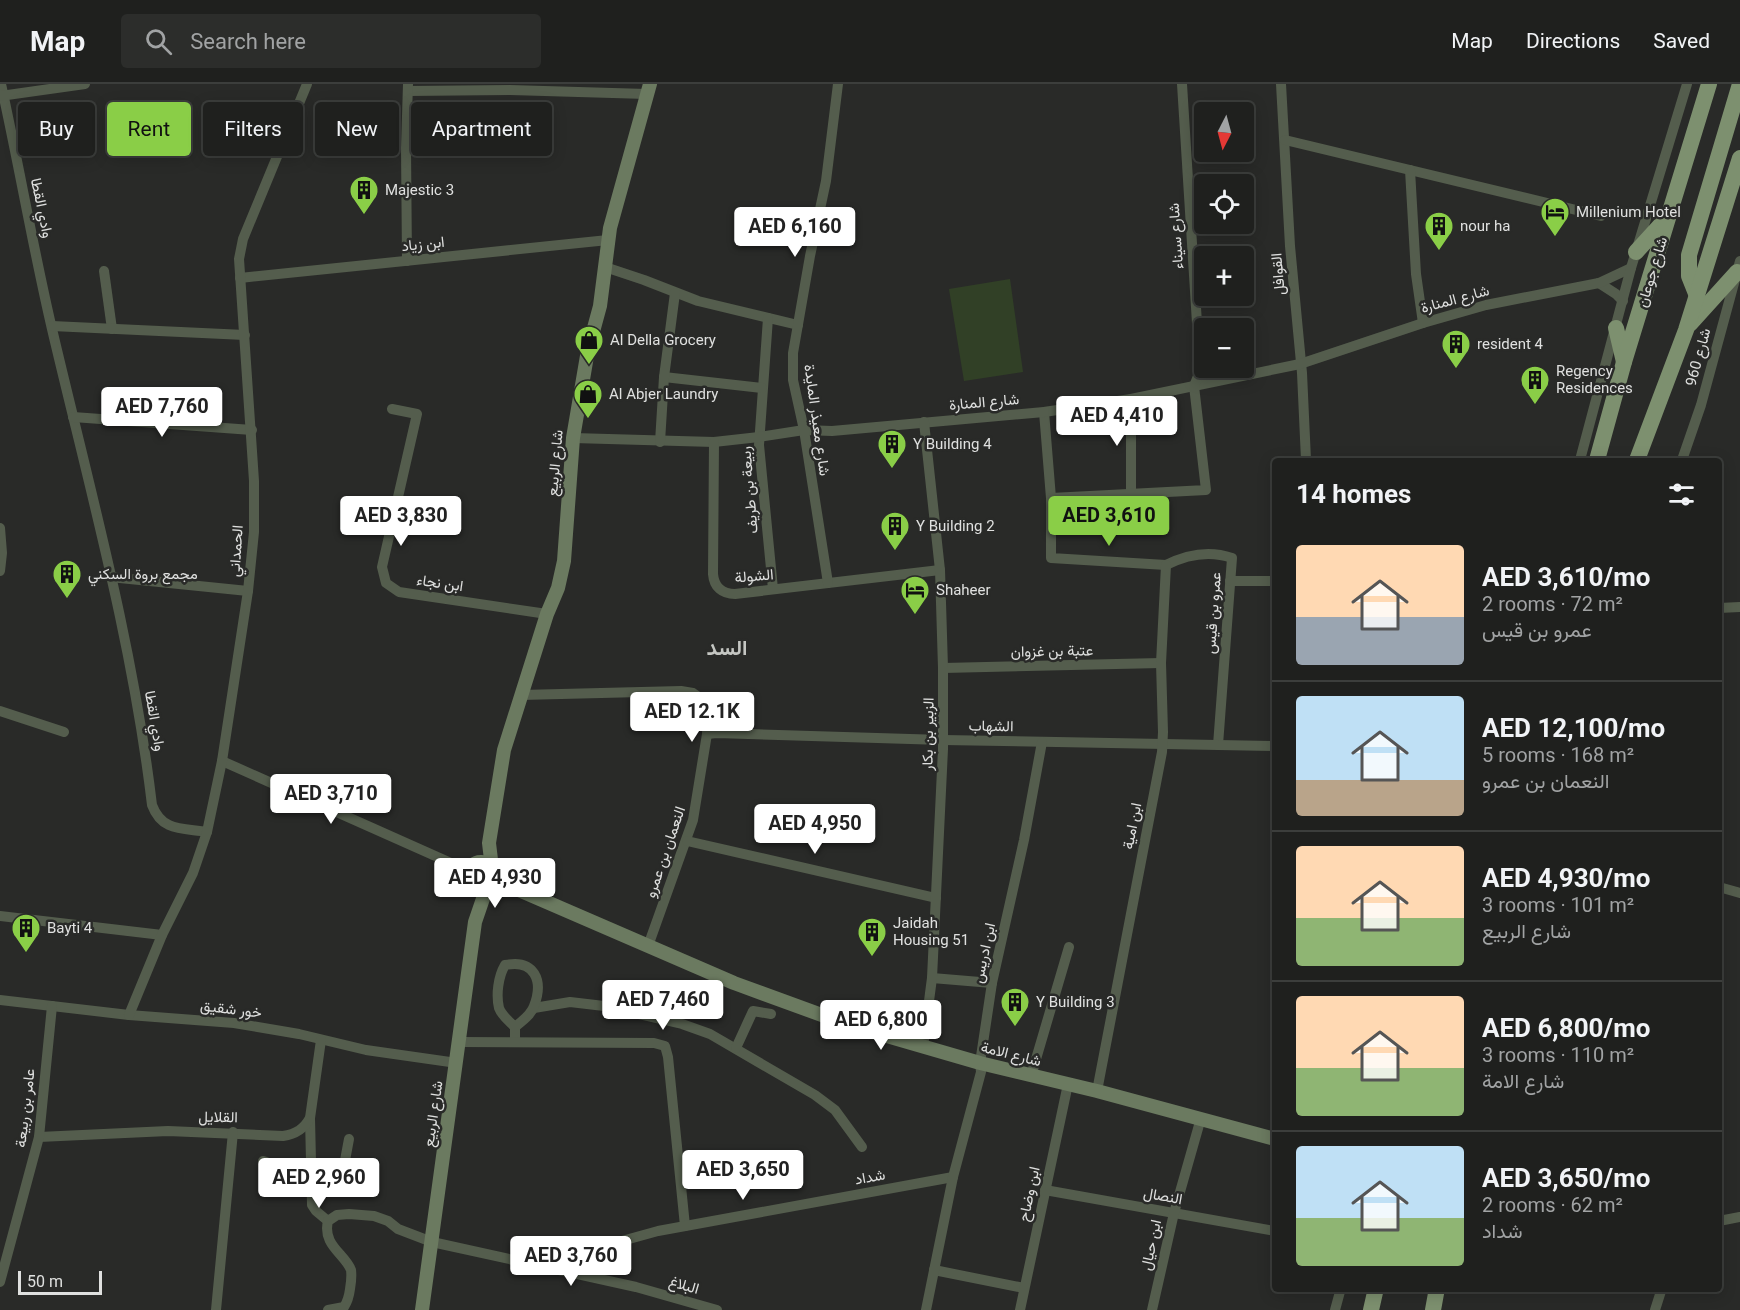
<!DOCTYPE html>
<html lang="en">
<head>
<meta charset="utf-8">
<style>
	body { margin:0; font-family:Roboto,Vazirmatn,sans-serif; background:#2c2d2b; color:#f1f3f6; height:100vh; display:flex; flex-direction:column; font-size:22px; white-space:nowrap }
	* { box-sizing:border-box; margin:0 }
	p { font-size:20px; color:#a1a3a4 }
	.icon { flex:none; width:33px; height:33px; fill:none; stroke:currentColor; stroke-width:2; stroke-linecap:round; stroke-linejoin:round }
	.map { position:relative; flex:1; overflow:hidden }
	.panel { position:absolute; left:1272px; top:374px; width:450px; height:834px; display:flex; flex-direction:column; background:#1f201e; border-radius:6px; box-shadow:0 3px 15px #0003,0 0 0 2px #3c3e3c }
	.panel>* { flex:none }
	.guide { position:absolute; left:18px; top:18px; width:570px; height:54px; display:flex; gap:12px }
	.needle { width:39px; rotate:186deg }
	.tools { position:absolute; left:1194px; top:18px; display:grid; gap:12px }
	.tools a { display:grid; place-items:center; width:60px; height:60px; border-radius:6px; background:#1f201e; box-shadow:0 3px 15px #0003,0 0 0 2px #3c3e3c; font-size:30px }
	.scale { position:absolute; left:18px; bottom:15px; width:84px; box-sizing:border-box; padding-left:6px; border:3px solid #dfe0df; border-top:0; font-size:16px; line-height:21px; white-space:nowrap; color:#dfe0df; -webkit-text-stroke:4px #292a28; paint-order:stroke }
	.price { position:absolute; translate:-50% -51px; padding:0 14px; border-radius:6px; background:#fff; color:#222; font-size:20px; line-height:39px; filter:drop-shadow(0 2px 3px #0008) }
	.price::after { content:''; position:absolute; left:50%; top:36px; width:18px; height:14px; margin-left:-9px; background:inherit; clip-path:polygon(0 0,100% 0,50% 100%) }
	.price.current { background:#8ace47; color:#111 }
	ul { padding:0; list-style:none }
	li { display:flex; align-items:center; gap:18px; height:150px; padding:0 24px }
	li+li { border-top:2px solid #3c3e3c }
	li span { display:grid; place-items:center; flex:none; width:168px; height:120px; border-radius:6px; color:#555 }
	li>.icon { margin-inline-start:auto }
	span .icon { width:72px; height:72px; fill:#fffc; stroke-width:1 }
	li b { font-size:26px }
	h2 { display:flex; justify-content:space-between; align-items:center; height:72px; padding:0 24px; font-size:26px }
	.chip { padding:0 21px; border-radius:6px; background:#1f201e; box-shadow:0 3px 15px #0003,0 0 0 2px #3c3e3c; font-size:21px; line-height:54px }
	.chip.current { background:#8ace47; color:#111 }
	header { display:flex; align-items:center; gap:36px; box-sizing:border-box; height:84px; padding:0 30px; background:#1f201e; border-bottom:2px solid #3c3e3c }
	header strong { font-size:28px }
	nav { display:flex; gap:33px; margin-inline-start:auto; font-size:21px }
	.search { width:420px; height:54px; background:#2c2d2b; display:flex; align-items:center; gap:15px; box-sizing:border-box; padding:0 21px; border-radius:6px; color:#a1a3a4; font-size:22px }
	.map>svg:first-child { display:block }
	.garden { fill:#314026 }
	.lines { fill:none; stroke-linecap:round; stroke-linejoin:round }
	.street { stroke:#545d4d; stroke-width:10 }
	.secondary { stroke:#6b7a60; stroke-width:14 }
	.primary { stroke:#7d906f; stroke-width:16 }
	.labels { text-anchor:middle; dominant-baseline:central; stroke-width:5; stroke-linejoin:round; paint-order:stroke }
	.poi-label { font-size:15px; fill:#dfe0df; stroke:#292a28; text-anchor:start }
	.street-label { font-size:15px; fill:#dfe0df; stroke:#292a28 }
	.district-label { font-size:21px; font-weight:bold; fill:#c4c6c2; stroke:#292a28 }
</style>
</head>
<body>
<header>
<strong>Map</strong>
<div class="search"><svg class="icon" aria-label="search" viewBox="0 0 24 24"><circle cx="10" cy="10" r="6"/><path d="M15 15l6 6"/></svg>Search here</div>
<nav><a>Map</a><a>Directions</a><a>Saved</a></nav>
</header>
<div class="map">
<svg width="1740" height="1226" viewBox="0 0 1740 1226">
	<rect width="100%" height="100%" fill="#292a28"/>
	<path class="garden" d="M 1010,195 L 1023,288 L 964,297 L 949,205 Z"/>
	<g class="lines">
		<g class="street">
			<path d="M 1,0 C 19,81 33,164 52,245 C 89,402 133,560 152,721 C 162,748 183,744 207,748"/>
			<path d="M 1281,0 L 1290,162 L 1302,289 L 1306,376"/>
			<path d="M 408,7 L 510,6 L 647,10"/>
			<path d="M 0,12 L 85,0"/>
			<path d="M 1285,56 L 1601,132"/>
			<path d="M 1410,86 L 1416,190 L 1423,239"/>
			<path d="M 407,177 L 406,64 L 408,0"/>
			<path d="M 605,183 L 644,196 L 698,217 L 798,241"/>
			<path d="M 104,187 L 112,245"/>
			<path d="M 240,194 L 608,156"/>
			<path d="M 1599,199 L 1616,210 L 1623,217"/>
			<path d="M 768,234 L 759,361 L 773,505"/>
			<path d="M 52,242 L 245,251"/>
			<path d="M 664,293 L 762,304"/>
			<path d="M 392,325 L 417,330 L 382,483 L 386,499 L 399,508 L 547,530"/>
			<path d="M 1044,328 L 1051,414 L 1051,474 L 1166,481 C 1188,470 1209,466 1232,474 L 1218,661"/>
			<path d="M 73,333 L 252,346"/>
			<path d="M 573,354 L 714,358 L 759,353 L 804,346 L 832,347 L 1044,328 L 1131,315 L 1300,280 L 1423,239 L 1486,221 L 1599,199 L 1631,184"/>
			<path d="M 660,358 L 664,293 L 675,209"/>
			<path d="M 714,358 L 713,490 C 714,503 722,510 735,510 L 940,486"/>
			<path d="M 1580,376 L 1631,184 L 1687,0"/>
			<path d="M 1682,376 L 1701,321 L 1740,177"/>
			<path d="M 1131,410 L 1131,315"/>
			<path d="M 1051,414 L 1206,406 L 1194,302 L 1200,287 L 1182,0"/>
			<path d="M 0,444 L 2,469 L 0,487"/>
			<path d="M 110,493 L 248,507"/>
			<path d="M 1230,497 L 1275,497"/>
			<path d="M 828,499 L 804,346 L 793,296 L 793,269 L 810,172 L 826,97 L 838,0"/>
			<path d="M 1719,524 L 1740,523"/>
			<path d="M 943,584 L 1161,579"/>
			<path d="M 521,611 L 681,607 L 693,609 L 703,616 L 708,625 L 707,650 L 693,736 L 648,862"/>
			<path d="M 0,627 L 64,648"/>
			<path d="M 707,650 L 717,649 L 943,656 L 1275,662"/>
			<path d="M 222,677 L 451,779 L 473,780"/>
			<path d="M 687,757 L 936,814"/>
			<path d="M 451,779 L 468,795"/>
			<path d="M 1719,803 L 1740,809"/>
			<path d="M 0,832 L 162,851"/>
			<path d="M 932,894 L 992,899"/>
			<path d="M 0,916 L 129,931 L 234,939 L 299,950 L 366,966 L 457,979"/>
			<path d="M 534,924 L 570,918 L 604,922 L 682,940 L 710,950 L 815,1011 L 835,1026 L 862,1063"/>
			<path d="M 129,931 L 162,851 L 193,789 L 207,748 L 222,677 L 248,507 L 254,448 L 254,397 L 239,175 L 243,155 L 307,0"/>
			<path d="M 515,943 C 522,937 531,931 534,922 C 544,896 534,875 505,881 C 498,893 496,911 499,924 C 502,932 509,937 515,943 L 515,958"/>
			<path d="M 460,958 L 654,959 L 665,962 L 668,973 L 685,1142"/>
			<path d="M 923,963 L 932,894 L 943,665 L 943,584 L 940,486 L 924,338"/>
			<path d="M 736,964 L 753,927 L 771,930"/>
			<path d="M 1031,992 L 1069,863"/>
			<path d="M 1097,1007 L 1162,668 L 1163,648 L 1161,579 L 1166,481"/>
			<path d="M 310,1034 L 312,1121 L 316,1127 L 328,1137"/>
			<path d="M 39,1053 L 168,1047 L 283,1052 C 296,1050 304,1045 310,1034 L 321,956"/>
			<path d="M 263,1077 C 288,1086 313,1099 339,1092 L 343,1087 L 349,1055"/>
			<path d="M 1045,1106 L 1275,1147"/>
			<path d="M 1719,1137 L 1740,1133"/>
			<path d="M 551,1184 L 564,1173 L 658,1147 L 953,1093"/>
			<path d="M 934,1186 L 1024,1204"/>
			<path d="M 0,1198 L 39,1053 L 52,922"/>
			<path d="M 216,1226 L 233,1048"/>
			<path d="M 328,1226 L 344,1223 C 348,1217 349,1213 350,1205 C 351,1199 352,1193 351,1186 C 345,1170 322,1161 328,1137 L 337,1131 L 349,1130 L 374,1132 L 388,1137 L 398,1145 L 432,1158 L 636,1203 L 717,1226"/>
			<path d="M 926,1226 L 953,1093 L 981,988 L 980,979 L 992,899 L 1024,756 L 1042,658"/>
			<path d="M 1020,1226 L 1068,1000"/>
			<path d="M 1152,1226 L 1174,1129 L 1201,1034"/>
			<path d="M 1335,1226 L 1341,1204"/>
			<path d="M 1655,1226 L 1662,1204"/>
		</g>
		<g class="secondary">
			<circle cx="481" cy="791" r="13"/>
			<path d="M 492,784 L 489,759 L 504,666 L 547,530 L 558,504 L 564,477 L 573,354 L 588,266 L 600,222 L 610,144 L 650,0"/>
			<path d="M 489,801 L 512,803 L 734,899 L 849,941 L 980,979 L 1097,1007 L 1275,1055"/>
			<path d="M 422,1226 L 475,838 L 487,803"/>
		</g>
		<g class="primary">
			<path d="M 1636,168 L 1667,134"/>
			<path d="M 1697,212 L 1689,192 L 1689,171 L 1740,0"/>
			<path d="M 1690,240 L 1737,188"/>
			<path d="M 1616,244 L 1624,278"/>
			<path d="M 1597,376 L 1624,278 L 1709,0"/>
			<path d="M 1637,376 L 1686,246 L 1740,74"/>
			<path d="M 1371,1226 L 1376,1204"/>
			<path d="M 1433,1226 L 1437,1204"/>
		</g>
	</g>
	<defs>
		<g id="building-pin" transform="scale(1.5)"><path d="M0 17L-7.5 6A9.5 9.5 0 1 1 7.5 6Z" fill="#8ace47" stroke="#292a28"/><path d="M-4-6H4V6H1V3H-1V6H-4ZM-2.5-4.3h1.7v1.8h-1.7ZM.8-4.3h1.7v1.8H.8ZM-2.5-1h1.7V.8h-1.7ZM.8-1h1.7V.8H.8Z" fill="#111"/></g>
		<g id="hotel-pin" transform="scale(1.5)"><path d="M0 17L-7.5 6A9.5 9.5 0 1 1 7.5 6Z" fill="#8ace47" stroke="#292a28"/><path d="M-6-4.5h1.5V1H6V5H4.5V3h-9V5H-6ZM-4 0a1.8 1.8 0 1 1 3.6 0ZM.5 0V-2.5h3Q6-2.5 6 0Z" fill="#111"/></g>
		<g id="shop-pin" transform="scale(1.5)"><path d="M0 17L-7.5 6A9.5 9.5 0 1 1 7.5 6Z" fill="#8ace47" stroke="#292a28"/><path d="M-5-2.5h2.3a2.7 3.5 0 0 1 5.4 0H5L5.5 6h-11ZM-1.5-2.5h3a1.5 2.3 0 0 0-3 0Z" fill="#111"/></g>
	</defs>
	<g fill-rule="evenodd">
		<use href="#building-pin" x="364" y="106"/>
		<use href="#hotel-pin" x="1555" y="128"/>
		<use href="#building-pin" x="1439" y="142"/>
		<use href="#shop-pin" x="589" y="256"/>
		<use href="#building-pin" x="1456" y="260"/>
		<use href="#building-pin" x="1535" y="296"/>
		<use href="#shop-pin" x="588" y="310"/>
		<use href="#building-pin" x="892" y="360"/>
		<use href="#building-pin" x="895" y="442"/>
		<use href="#building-pin" x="67" y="490"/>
		<use href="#hotel-pin" x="915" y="506"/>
		<use href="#building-pin" x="26" y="844"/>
		<use href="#building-pin" x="872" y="848"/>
		<use href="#building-pin" x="1015" y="918"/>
	</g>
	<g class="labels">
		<g class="poi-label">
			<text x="385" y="106">Majestic 3</text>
			<text x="1576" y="128">Millenium Hotel</text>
			<text x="1460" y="142">nour ha</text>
			<text x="610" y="256">Al Della Grocery</text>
			<text x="1477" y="260">resident 4</text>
			<text x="1556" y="287">Regency<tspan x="1556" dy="17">Residences</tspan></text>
			<text x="609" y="310">Al Abjer Laundry</text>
			<text x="913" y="360">Y Building 4</text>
			<text x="916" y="442">Y Building 2</text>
			<text x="88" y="490">مجمع بروة السكني</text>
			<text x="936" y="506">Shaheer</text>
			<text x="893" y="839">Jaidah<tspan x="893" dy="17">Housing 51</tspan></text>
			<text x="47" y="844">Bayti 4</text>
			<text x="1036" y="918">Y Building 3</text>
		</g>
		<g class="street-label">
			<text transform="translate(42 124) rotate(78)">وادي القطا</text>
			<text transform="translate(1176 152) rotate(-94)">شارع سيناء</text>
			<text transform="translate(423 160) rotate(-6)">ابن زياد</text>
			<text transform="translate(1652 188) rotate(-73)">شارع جوعان</text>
			<text transform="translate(1278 190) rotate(-95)">القوافل</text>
			<text transform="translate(1455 215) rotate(-15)">شارع المنارة</text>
			<text transform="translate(1698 273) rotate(-75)">شارع 960</text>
			<text transform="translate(984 318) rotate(-5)">شارع المنارة</text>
			<text transform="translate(817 336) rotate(82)">شارع معيذر المايدة</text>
			<text transform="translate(555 379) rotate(-85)">شارع الربيع</text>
			<text transform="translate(749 406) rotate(-95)">ربيعة بن طريف</text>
			<text transform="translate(236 467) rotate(-86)">الحمداني</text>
			<text transform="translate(754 492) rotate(-5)">الشولة</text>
			<text transform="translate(440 499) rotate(8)">ابن نجاء</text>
			<text transform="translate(1213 529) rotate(-86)">عمرو بن قيس</text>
			<text transform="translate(1052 567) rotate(-1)">عتبة بن غزوان</text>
			<text transform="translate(155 637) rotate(80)">وادي القطا</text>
			<text transform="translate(991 642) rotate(1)">الشهاب</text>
			<text transform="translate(928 650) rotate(-89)">الزبير بن بكار</text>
			<text transform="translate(1132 742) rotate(-79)">ابن امية</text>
			<text transform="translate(665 768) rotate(-71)">النعمان بن عمرو</text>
			<text transform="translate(984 869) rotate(-78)">ابن ادريس</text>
			<text transform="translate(231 925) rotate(7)">خور شقيق</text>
			<text transform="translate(1011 970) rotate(14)">شارع الامة</text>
			<text transform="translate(25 1024) rotate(-83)">عامر بن ربيعة</text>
			<text transform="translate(433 1030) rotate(-82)">شارع الربيع</text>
			<text transform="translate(218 1033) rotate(1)">القلايل</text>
			<text transform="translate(870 1093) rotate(-10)">شداد</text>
			<text transform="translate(1029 1110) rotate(-78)">ابن وضاح</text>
			<text transform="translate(1163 1112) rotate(10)">النصال</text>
			<text transform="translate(1151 1161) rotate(-78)">ابن حيال</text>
			<text transform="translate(684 1201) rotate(16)">البلاغ</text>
		</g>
		<g class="district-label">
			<text x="727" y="564">السد</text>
		</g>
	</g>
</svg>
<div class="tools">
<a><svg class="needle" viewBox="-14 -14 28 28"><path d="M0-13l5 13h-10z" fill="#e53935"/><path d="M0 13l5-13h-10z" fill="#a1a3a4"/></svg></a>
<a><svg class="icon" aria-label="locate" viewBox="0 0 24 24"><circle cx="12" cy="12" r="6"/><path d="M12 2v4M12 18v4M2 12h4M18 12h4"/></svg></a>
<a>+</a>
<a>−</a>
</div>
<div class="scale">50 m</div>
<b class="price" style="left:795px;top:174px">AED 6,160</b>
<b class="price" style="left:162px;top:354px">AED 7,760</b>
<b class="price" style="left:1117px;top:363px">AED 4,410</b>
<b class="price" style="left:401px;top:463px">AED 3,830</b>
<b class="price current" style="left:1109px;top:463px">AED 3,610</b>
<b class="price" style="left:692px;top:659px">AED 12.1K</b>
<b class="price" style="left:331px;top:741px">AED 3,710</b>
<b class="price" style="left:815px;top:771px">AED 4,950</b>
<b class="price" style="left:495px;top:825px">AED 4,930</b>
<b class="price" style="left:663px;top:947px">AED 7,460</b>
<b class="price" style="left:881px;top:967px">AED 6,800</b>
<b class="price" style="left:743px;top:1117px">AED 3,650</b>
<b class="price" style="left:319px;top:1125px">AED 2,960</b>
<b class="price" style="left:571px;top:1203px">AED 3,760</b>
<div class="guide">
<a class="chip">Buy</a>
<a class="chip current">Rent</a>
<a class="chip">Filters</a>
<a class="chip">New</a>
<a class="chip">Apartment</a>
</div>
<section class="panel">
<h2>14 homes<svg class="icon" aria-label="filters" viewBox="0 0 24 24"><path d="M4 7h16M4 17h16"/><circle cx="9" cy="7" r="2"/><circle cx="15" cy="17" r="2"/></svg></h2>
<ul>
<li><span style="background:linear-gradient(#ffd9b3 60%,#9aa5b1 0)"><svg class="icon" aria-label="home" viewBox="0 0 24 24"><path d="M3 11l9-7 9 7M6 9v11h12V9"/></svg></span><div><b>AED 3,610/mo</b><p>2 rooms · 72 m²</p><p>عمرو بن قيس</p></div></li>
<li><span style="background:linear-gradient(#bfe0f5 70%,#b9a48a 0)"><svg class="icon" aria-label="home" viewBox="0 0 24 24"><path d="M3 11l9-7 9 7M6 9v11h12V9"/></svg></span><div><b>AED 12,100/mo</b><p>5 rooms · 168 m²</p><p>النعمان بن عمرو</p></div></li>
<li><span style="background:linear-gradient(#ffd9b3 60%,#8fb573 0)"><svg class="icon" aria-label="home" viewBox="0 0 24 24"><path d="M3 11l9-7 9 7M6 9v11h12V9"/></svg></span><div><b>AED 4,930/mo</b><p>3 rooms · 101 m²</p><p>شارع الربيع</p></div></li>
<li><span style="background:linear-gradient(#ffd9b3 60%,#8fb573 0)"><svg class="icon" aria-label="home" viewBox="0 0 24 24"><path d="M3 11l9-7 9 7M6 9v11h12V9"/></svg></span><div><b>AED 6,800/mo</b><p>3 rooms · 110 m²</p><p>شارع الامة</p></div></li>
<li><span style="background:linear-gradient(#bfe0f5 60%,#8fb573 0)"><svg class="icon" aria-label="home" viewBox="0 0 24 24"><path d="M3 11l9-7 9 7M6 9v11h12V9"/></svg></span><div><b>AED 3,650/mo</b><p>2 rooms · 62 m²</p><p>شداد</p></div></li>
</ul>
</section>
</div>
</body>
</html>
